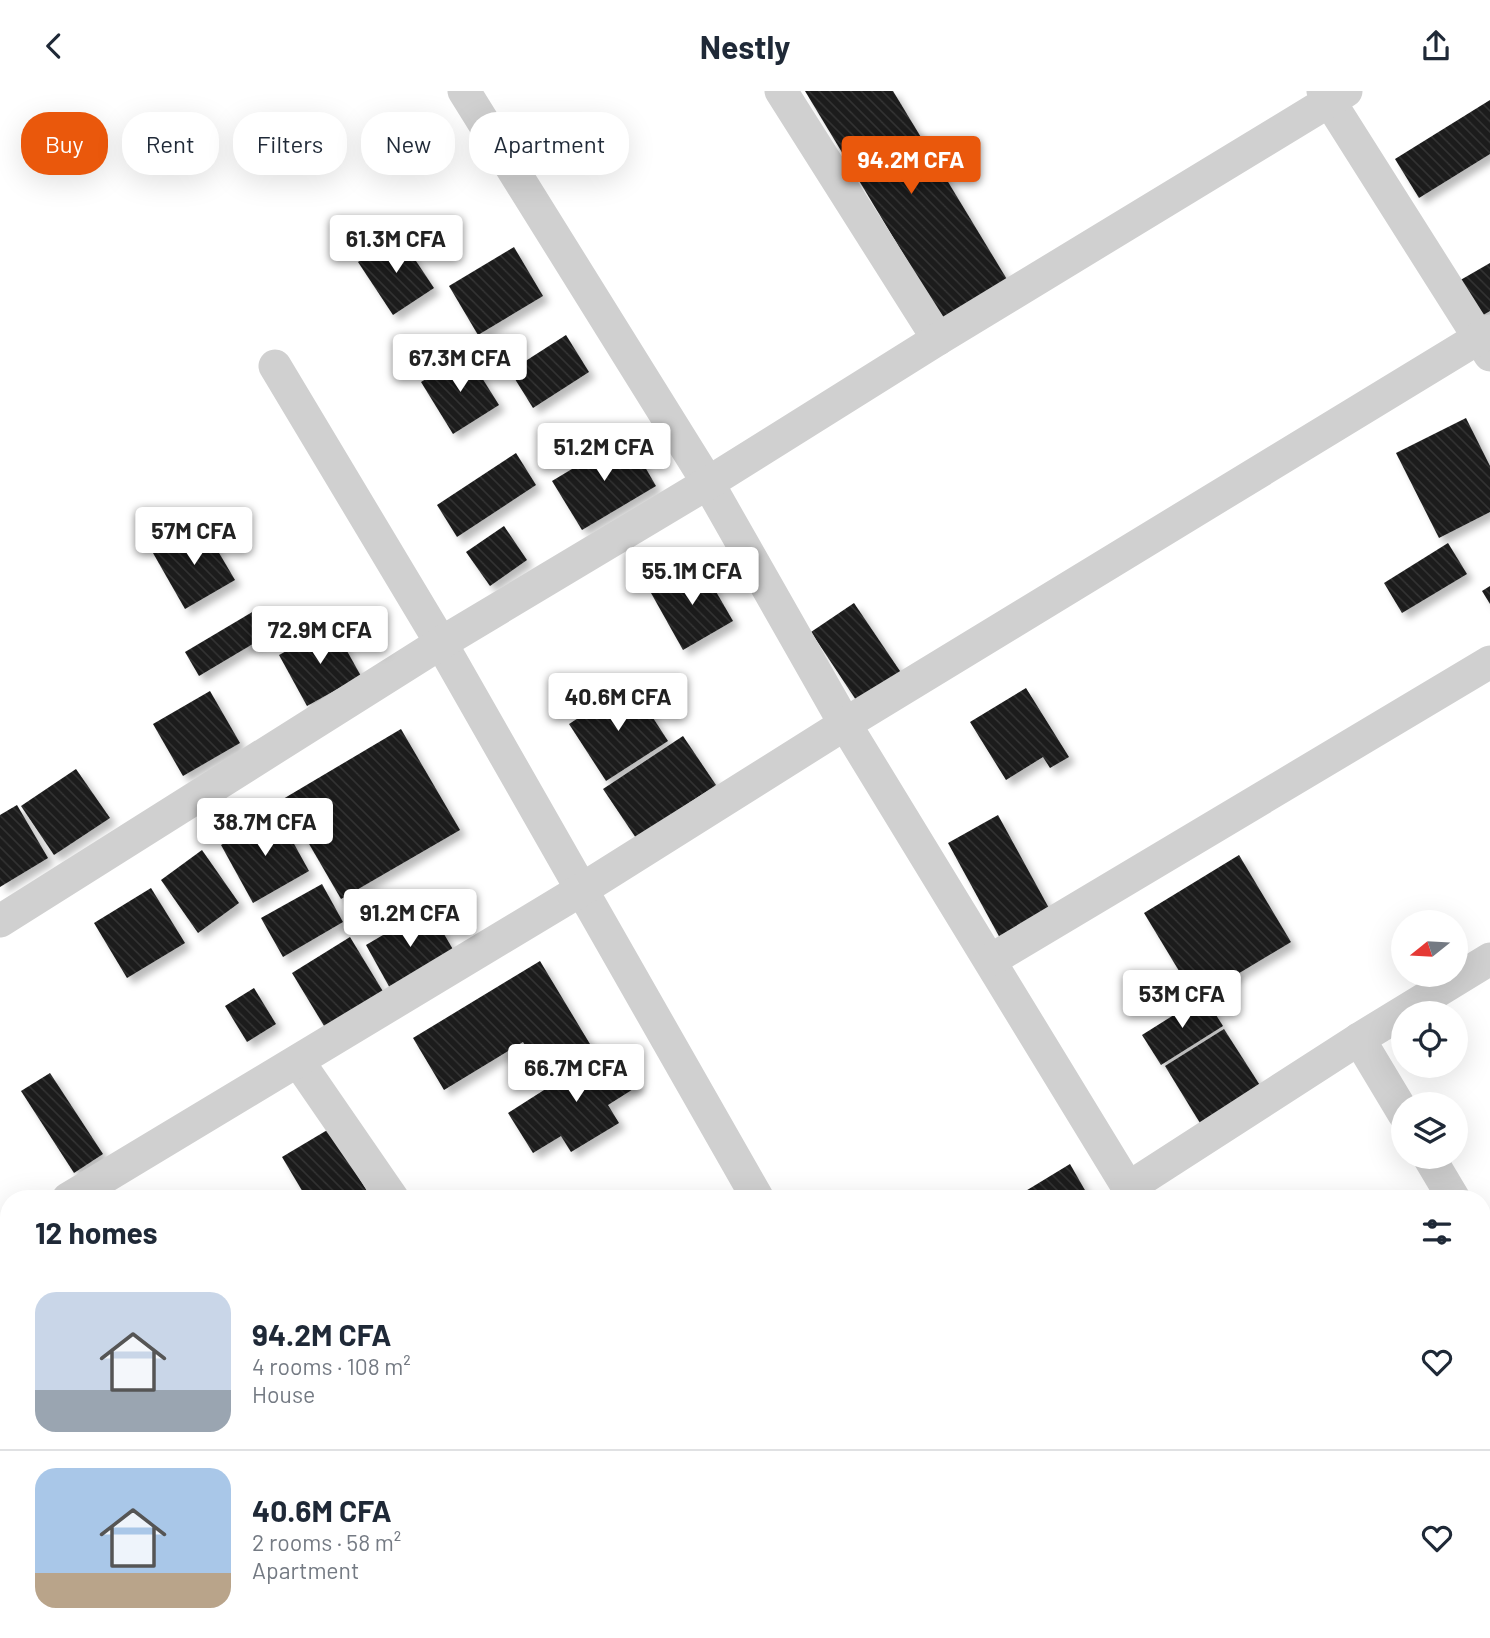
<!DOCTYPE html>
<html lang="en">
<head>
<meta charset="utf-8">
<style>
	body { margin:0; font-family:Barlow,sans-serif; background:#f2f2f3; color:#1f2937; height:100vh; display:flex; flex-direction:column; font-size:26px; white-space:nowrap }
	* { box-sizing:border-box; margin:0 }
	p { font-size:23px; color:#747a83 }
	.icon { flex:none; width:38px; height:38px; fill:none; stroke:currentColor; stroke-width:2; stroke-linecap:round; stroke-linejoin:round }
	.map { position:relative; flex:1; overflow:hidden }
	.details { position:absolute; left:0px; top:1099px; width:1491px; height:448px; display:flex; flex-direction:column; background:#fff; border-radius:28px 28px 0 0; box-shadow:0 7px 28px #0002 }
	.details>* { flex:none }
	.guide { position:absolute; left:21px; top:21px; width:700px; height:63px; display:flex; gap:14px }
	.needle { width:46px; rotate:252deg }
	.tools { position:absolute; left:1391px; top:819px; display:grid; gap:14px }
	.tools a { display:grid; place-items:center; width:77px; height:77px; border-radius:50%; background:#fff; box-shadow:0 7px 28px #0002; font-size:35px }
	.price { position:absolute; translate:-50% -60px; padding:0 16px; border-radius:7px; background:#fff; color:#222; font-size:23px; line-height:46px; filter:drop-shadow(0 2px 4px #0008) }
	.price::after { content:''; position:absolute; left:50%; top:42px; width:21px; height:16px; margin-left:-10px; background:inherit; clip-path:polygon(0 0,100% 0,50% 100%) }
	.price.selected { background:#ea580c; color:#fff }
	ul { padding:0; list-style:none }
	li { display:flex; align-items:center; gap:21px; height:175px; padding:0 35px }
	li+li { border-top:2px solid #e0e1e3 }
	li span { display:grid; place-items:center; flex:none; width:196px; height:140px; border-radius:21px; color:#555 }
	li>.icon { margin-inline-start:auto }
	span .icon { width:84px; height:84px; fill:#fffc; stroke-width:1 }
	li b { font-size:30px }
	h2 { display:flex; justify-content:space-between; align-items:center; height:84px; padding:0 35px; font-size:30px }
	.tag { padding:0 24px; border-radius:28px; background:#fff; box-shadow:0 7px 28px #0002; font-size:24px; line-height:63px }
	.tag.selected { background:#ea580c; color:#fff }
	header { display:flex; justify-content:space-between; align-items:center; height:91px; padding:0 35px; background:#fff; font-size:32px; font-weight:700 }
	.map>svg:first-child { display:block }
	.building { fill:url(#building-back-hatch); filter:url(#shadow) }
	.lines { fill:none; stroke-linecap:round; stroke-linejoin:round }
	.street { stroke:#d0d0d0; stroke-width:33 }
</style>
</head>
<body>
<header><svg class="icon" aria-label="back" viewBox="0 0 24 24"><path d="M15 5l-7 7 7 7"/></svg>Nestly<svg class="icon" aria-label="share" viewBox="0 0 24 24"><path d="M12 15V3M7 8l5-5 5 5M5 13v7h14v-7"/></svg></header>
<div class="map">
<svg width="1490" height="1547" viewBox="0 0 1490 1547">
	<defs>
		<pattern id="building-back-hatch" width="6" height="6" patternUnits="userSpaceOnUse" patternTransform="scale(1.75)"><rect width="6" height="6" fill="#1a1a1a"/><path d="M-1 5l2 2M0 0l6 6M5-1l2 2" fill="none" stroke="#333"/></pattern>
		<filter id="shadow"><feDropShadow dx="6" dy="6" stdDeviation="3.5" flood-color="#0004"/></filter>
	</defs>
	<rect width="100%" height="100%" fill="#fff"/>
	<g class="building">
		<path d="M 805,0 L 893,0 L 1008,190 L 943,229 Z"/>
		<path d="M 1490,9 L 1490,63 L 1419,107 L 1395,68 Z"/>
		<path d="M 398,143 L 434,197 L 393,224 L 358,171 Z"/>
		<path d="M 514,156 L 543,205 L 478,244 L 449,195 Z"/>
		<path d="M 1490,172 L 1490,220 L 1478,227 L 1457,191 Z"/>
		<path d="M 566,244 L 589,281 L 533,317 L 510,280 Z"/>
		<path d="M 467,263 L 499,314 L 453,343 L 421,291 Z"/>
		<path d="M 1466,327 L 1490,375 L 1490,421 L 1439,447 L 1396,362 Z"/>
		<path d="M 627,345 L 656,395 L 582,439 L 552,390 Z"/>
		<path d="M 516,362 L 536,394 L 457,446 L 437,414 Z"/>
		<path d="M 202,433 L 235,489 L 185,518 L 153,462 Z"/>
		<path d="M 504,435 L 527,469 L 490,495 L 466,461 Z"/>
		<path d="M 1448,452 L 1467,483 L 1402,522 L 1384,492 Z"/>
		<path d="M 700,473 L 733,530 L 683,559 L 651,502 Z"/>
		<path d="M 1490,495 L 1490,513 L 1482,500 Z"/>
		<path d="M 854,512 L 902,583 L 858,612 L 811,541 Z"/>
		<path d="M 254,520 L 268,544 L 199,585 L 185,561 Z"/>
		<path d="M 333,535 L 361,585 L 307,615 L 279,564 Z"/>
		<path d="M 631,593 L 668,650 L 606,690 L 569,633 Z"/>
		<path d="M 1026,597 L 1069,666 L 1050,677 L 1043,666 L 1006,689 L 970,631 Z"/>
		<path d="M 210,600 L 240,652 L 183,685 L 153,633 Z"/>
		<path d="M 401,638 L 460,739 L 341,808 L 283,708 Z"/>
		<path d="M 683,645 L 716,694 L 636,747 L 603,698 Z"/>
		<path d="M 76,678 L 110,727 L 54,764 L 21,715 Z"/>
		<path d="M 17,714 L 48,767 L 0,796 L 0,724 Z"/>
		<path d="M 277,722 L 309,780 L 253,812 L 221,754 Z"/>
		<path d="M 998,724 L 1050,819 L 1000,847 L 948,752 Z"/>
		<path d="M 202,759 L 239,812 L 198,842 L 161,789 Z"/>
		<path d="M 1239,764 L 1291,851 L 1196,908 L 1144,822 Z"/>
		<path d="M 322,793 L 343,831 L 283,866 L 261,827 Z"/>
		<path d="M 151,797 L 185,852 L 127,887 L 94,832 Z"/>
		<path d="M 429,817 L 455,862 L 391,899 L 366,854 Z"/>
		<path d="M 350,846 L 387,907 L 329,943 L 292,882 Z"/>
		<path d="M 540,870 L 596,963 L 548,992 L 523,951 L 444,999 L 413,947 Z"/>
		<path d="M 254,897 L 276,933 L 247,951 L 225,915 Z"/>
		<path d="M 1204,905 L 1223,935 L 1161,974 L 1142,944 Z"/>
		<path d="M 1224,938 L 1263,999 L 1203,1037 L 1165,975 Z"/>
		<path d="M 613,955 L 638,995 L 608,1014 L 619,1032 L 571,1061 L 561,1045 L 533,1062 L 508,1022 Z"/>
		<path d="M 50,982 L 103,1063 L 74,1082 L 21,1000 Z"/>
		<path d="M 329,1038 L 367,1100 L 355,1108 L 307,1108 L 282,1066 Z"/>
		<path d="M 1070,1073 L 1090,1108 L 1021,1108 L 1019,1104 Z"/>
		<path d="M 9,1190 L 9,1221 L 0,1206 L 0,1195 Z"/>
		<path d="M 9,1360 L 9,1437 L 0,1442 L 0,1366 Z"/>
		<path d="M 183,1538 L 263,1538 L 269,1547 L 189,1547 Z"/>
		<path d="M 290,1538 L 353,1538 L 359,1547 L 277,1547 Z"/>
		<path d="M 608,1538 L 691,1538 L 696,1547 L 614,1547 Z"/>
	</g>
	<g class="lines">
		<g class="street">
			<path d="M 464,0 L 708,392 L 845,633 L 1135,1108"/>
			<path d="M 781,0 L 938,248"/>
			<path d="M 1323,0 L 1490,264"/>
			<path d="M 275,275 L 441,552 L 758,1108"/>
			<path d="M 0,830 L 441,552 L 708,392 L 938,248 L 1346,0"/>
			<path d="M 991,869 L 1490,571"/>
			<path d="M 1359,948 L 1404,1023"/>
			<path d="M 298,970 L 393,1108"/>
			<path d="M 1429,1066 L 1454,1108"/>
			<path d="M 1128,1097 L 1359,948 L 1490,868"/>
			<path d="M 68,1108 L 581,799 L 845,633 L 1490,240"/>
			<path d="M 0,1149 L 9,1143"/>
			<path d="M 1482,1155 L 1490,1168"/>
			<path d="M 1482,1235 L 1490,1230"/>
			<path d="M 0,1272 L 9,1288"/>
			<path d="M 0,1459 L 9,1453"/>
			<path d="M 153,1538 L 158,1547"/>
			<path d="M 1092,1538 L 1098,1547"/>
			<path d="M 1380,1538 L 1385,1547"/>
			<path d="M 414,1547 L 428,1538"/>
			<path d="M 1021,1547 L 1037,1538"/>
		</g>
	</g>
</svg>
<div class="tools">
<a><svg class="needle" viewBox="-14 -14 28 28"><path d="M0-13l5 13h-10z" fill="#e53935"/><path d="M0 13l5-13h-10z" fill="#747a83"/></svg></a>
<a><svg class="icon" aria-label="locate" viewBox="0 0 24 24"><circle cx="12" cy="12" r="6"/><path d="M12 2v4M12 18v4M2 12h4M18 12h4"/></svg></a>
<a><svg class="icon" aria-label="layers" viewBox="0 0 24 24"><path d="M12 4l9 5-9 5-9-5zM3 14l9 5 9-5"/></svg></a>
</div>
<b class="price selected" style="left:911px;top:105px">94.2M CFA</b>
<b class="price" style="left:396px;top:184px">61.3M CFA</b>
<b class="price" style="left:460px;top:303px">67.3M CFA</b>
<b class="price" style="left:604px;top:392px">51.2M CFA</b>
<b class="price" style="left:194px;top:476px">57M CFA</b>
<b class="price" style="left:692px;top:516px">55.1M CFA</b>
<b class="price" style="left:320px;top:575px">72.9M CFA</b>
<b class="price" style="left:618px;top:642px">40.6M CFA</b>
<b class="price" style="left:265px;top:767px">38.7M CFA</b>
<b class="price" style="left:410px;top:858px">91.2M CFA</b>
<b class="price" style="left:1182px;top:939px">53M CFA</b>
<b class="price" style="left:576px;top:1013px">66.7M CFA</b>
<div class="guide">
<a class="tag selected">Buy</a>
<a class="tag">Rent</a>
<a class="tag">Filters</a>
<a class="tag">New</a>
<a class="tag">Apartment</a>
</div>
<section class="details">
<h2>12 homes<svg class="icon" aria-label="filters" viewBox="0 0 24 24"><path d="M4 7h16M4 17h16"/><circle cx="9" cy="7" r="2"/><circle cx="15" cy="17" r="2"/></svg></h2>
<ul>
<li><span style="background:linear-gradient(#c9d6e8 70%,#9aa5b1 0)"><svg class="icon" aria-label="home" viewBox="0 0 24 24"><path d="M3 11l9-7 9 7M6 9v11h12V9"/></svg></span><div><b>94.2M CFA</b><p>4 rooms · 108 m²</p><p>House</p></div><svg class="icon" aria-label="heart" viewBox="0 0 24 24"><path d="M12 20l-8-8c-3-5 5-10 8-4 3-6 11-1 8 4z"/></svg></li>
<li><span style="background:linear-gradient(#a9c7e8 75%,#b9a48a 0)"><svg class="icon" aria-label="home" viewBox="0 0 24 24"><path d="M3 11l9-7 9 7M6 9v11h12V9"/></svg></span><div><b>40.6M CFA</b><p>2 rooms · 58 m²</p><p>Apartment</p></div><svg class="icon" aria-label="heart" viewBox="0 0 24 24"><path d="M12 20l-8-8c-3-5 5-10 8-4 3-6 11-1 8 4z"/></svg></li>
</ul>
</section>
</div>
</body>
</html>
